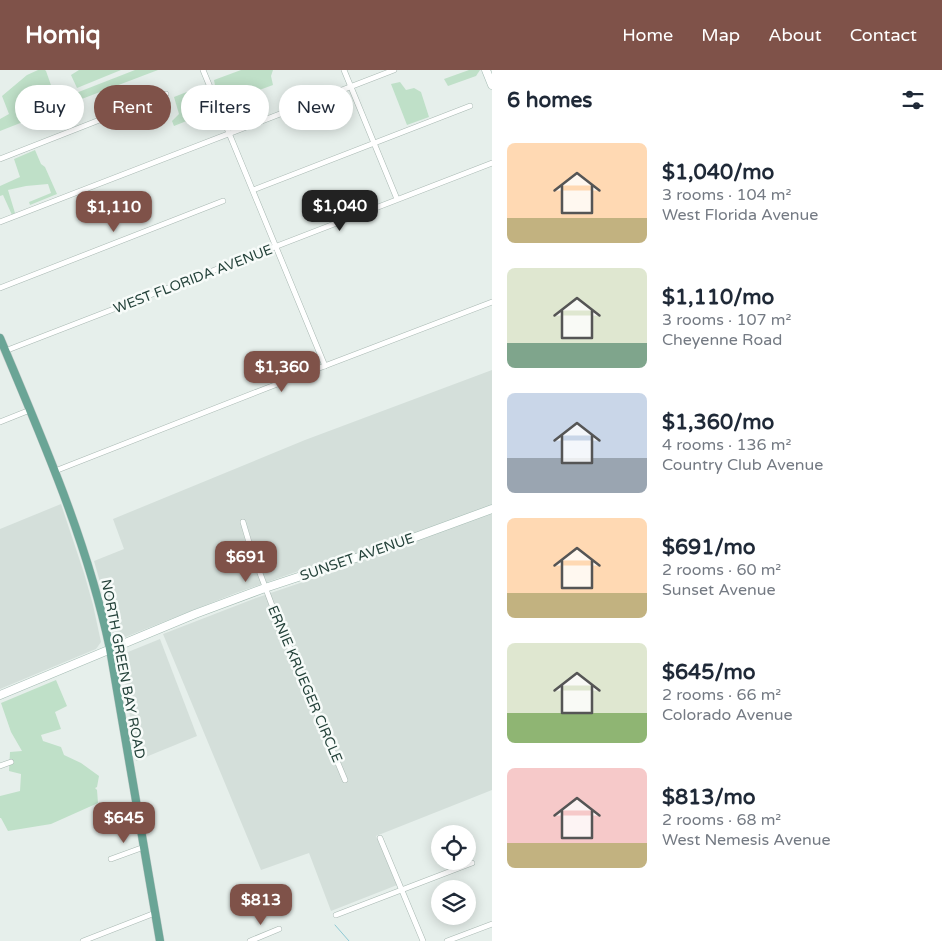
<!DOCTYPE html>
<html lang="en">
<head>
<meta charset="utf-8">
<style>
	body { margin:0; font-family:"Varela Round",sans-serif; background:#f2f2f3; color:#1f2937; height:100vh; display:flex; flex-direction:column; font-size:19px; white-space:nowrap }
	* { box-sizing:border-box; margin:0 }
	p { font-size:16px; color:#747a83 }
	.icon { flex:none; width:28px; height:28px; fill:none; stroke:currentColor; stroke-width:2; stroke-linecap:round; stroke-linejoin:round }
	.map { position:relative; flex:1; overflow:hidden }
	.sheet { display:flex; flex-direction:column; background:#fff; width:450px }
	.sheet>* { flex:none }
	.top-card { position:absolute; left:15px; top:15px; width:401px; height:45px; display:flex; gap:10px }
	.controls { position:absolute; left:431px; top:755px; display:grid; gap:10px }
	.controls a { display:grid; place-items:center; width:45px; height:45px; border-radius:50%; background:#fff; box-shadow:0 2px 12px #0003; font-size:25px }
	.price { position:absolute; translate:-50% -42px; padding:0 11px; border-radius:10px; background:#7f5249; color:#fff; font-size:16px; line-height:32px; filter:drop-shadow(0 1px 2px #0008) }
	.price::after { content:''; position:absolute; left:50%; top:30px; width:15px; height:11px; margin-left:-8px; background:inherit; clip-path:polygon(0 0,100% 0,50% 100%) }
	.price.on { background:#222; color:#fff }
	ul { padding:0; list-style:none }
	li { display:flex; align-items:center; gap:15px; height:125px; padding:0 15px }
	li span { display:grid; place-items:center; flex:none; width:140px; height:100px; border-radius:8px; color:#555 }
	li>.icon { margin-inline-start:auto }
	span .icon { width:60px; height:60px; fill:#fffc; stroke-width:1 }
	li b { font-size:21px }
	h2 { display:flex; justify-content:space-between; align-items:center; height:60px; padding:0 15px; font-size:21px }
	.chip { padding:0 18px; border-radius:22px; background:#fff; box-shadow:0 2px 12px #0003; font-size:18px; line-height:45px }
	.chip.on { background:#7f5249; color:#fff }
	header { display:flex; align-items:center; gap:30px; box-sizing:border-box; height:70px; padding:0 25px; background:#7f5249; color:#fff }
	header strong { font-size:24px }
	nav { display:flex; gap:28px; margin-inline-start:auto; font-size:18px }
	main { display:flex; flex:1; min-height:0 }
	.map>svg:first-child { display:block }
	.built { fill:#d4dfda }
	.green { fill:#bfe0c8 }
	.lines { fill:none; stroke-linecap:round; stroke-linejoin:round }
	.stream { stroke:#8ec9d4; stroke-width:1 }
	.street-casing { stroke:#a8b8b2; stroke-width:6 }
	.secondary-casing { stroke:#a4bbb3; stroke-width:9 }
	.primary-casing { stroke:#c2cac8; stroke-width:9 }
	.street { stroke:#fff; stroke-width:5 }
	.secondary { stroke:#fff; stroke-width:8 }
	.primary { stroke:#6aa596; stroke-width:8 }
	.labels { text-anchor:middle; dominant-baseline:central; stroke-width:5; stroke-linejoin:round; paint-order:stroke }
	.street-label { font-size:14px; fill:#24423a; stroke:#f7fbf9 }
</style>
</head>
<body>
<header>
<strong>Homiq</strong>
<nav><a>Home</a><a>Map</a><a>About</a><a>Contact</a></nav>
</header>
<main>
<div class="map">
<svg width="492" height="871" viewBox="0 0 492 871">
	<rect width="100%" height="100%" fill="#e6efeb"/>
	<g class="built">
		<path d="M 492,300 L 492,720 L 376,766 L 397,815 L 331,841 L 309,783 L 261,800 L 163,564 L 256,528 L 350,496 L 347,484 L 236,523 L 123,568 L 116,566 L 112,562 L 104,526 L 94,491 L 124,479 L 113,449 L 305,370 Z"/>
		<path d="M 61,434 L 84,503 L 93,535 L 101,572 L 96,579 L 0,619 L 0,459 Z"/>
		<path d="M 160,569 L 197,666 L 136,691 L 122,589 L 128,582 Z"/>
	</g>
	<g class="green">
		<path d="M 38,0 L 45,0 L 46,1 L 52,18 L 66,17 L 69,23 L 71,33 L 0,61 L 0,49 L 9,44 L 2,26 L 27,5 Z"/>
		<path d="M 79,0 L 121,0 L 77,18 L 71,5 Z"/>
		<path d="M 135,0 L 158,0 L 79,30 L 76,23 Z"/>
		<path d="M 241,0 L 273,0 L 271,6 L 273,15 L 222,34 L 216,21 L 214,10 Z"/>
		<path d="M 469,0 L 480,0 L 476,6 L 448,16 L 444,9 Z"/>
		<path d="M 400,12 L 406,20 L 414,18 L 421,22 L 429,47 L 407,55 L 391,14 Z"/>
		<path d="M 202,16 L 206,23 L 190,30 L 199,46 L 174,56 L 172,51 L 179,44 L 174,27 Z"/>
		<path d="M 35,80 L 41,94 L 45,97 L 57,124 L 30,135 L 29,132 L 51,123 L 48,114 L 26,116 L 8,120 L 15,143 L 12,145 L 3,125 L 0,126 L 0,116 L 20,107 L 14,89 Z"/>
		<path d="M 56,610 L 67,636 L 55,642 L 61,659 L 41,665 L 43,671 L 61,677 L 64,685 L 81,693 L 99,706 L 97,717 L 95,718 L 97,720 L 98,733 L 51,754 L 8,761 L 1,748 L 0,748 L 0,726 L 20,721 L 21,704 L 9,701 L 10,682 L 22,681 L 11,662 L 1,633 Z"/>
	</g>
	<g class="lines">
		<path class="stream" d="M 335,855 L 349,871"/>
		<g class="street-casing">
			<g id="street">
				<path d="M 203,0 L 325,296"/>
				<path d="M 344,0 L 397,129"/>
				<path d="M 0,89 L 166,24"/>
				<path d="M 253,120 L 470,36"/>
				<path d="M 0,152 L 394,0"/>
				<path d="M 0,218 L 223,131"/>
				<path d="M 5,281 L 492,93"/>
				<path d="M 0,352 L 30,340"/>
				<path d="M 55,401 L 267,318 L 492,232"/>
				<path d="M 243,452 L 251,479 L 273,538 L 345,710"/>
				<path d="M 0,696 L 11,692"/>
				<path d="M 380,768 L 423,871"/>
				<path d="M 111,789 L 144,777"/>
				<path d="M 336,845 L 472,793"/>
				<path d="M 83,871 L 155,843"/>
				<path d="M 250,871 L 279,859"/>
				<path d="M 447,871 L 492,854"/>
			</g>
		</g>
		<g class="secondary-casing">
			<g id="secondary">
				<path d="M 486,0 L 492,15"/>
				<path d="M 0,625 L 195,544 L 265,518 L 380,480 L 492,439"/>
			</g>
		</g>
		<g class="primary-casing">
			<path id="primary" d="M 0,268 C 43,371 87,470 110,579 L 160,871"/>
		</g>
		<use href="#street" class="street"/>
		<use href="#secondary" class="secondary"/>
		<use href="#primary" class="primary"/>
	</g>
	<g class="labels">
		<g class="street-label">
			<text transform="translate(193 209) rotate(-21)">WEST FLORIDA AVENUE</text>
			<text transform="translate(357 487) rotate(-19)">SUNSET AVENUE</text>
			<text transform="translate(123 599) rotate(79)">NORTH GREEN BAY ROAD</text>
			<text transform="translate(305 614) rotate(67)">ERNIE KRUEGER CIRCLE</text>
		</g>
	</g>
</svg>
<div class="controls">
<a><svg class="icon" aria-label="locate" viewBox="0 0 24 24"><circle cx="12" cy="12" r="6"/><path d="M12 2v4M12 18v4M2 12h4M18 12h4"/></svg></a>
<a><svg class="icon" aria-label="layers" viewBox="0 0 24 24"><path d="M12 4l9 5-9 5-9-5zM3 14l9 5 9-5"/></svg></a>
</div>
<b class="price on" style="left:340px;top:162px">$1,040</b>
<b class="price" style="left:114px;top:163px">$1,110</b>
<b class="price" style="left:282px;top:323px">$1,360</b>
<b class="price" style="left:246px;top:513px">$691</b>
<b class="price" style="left:124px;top:774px">$645</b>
<b class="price" style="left:261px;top:856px">$813</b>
<div class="top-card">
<a class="chip">Buy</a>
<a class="chip on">Rent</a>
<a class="chip">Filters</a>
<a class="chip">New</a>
</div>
</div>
<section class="sheet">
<h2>6 homes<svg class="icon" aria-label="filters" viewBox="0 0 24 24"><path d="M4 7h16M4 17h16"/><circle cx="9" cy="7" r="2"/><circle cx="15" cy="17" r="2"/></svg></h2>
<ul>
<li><span style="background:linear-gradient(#ffd9b3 75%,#c2b280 0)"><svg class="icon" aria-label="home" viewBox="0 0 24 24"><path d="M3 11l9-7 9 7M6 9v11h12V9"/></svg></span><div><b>$1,040/mo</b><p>3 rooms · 104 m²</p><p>West Florida Avenue</p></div></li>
<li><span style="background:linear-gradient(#dfe7d0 75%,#7fa58c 0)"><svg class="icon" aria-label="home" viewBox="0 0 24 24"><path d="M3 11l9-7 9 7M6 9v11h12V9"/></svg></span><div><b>$1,110/mo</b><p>3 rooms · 107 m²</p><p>Cheyenne Road</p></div></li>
<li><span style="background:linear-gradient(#c9d6e8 65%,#9aa5b1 0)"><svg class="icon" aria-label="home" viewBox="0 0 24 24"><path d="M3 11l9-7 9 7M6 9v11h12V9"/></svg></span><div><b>$1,360/mo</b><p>4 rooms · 136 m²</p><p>Country Club Avenue</p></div></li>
<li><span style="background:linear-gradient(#ffd9b3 75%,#c2b280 0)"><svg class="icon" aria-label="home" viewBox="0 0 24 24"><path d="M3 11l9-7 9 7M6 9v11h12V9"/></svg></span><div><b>$691/mo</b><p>2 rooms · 60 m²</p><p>Sunset Avenue</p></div></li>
<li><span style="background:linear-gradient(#dfe7d0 70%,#8fb573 0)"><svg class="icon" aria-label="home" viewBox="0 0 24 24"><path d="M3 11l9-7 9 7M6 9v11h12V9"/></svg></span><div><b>$645/mo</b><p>2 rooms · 66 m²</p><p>Colorado Avenue</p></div></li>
<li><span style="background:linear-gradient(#f6c9c9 75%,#c2b280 0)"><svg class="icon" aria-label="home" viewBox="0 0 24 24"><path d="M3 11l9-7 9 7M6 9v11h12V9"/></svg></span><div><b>$813/mo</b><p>2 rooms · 68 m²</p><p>West Nemesis Avenue</p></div></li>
</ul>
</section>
</main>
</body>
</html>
